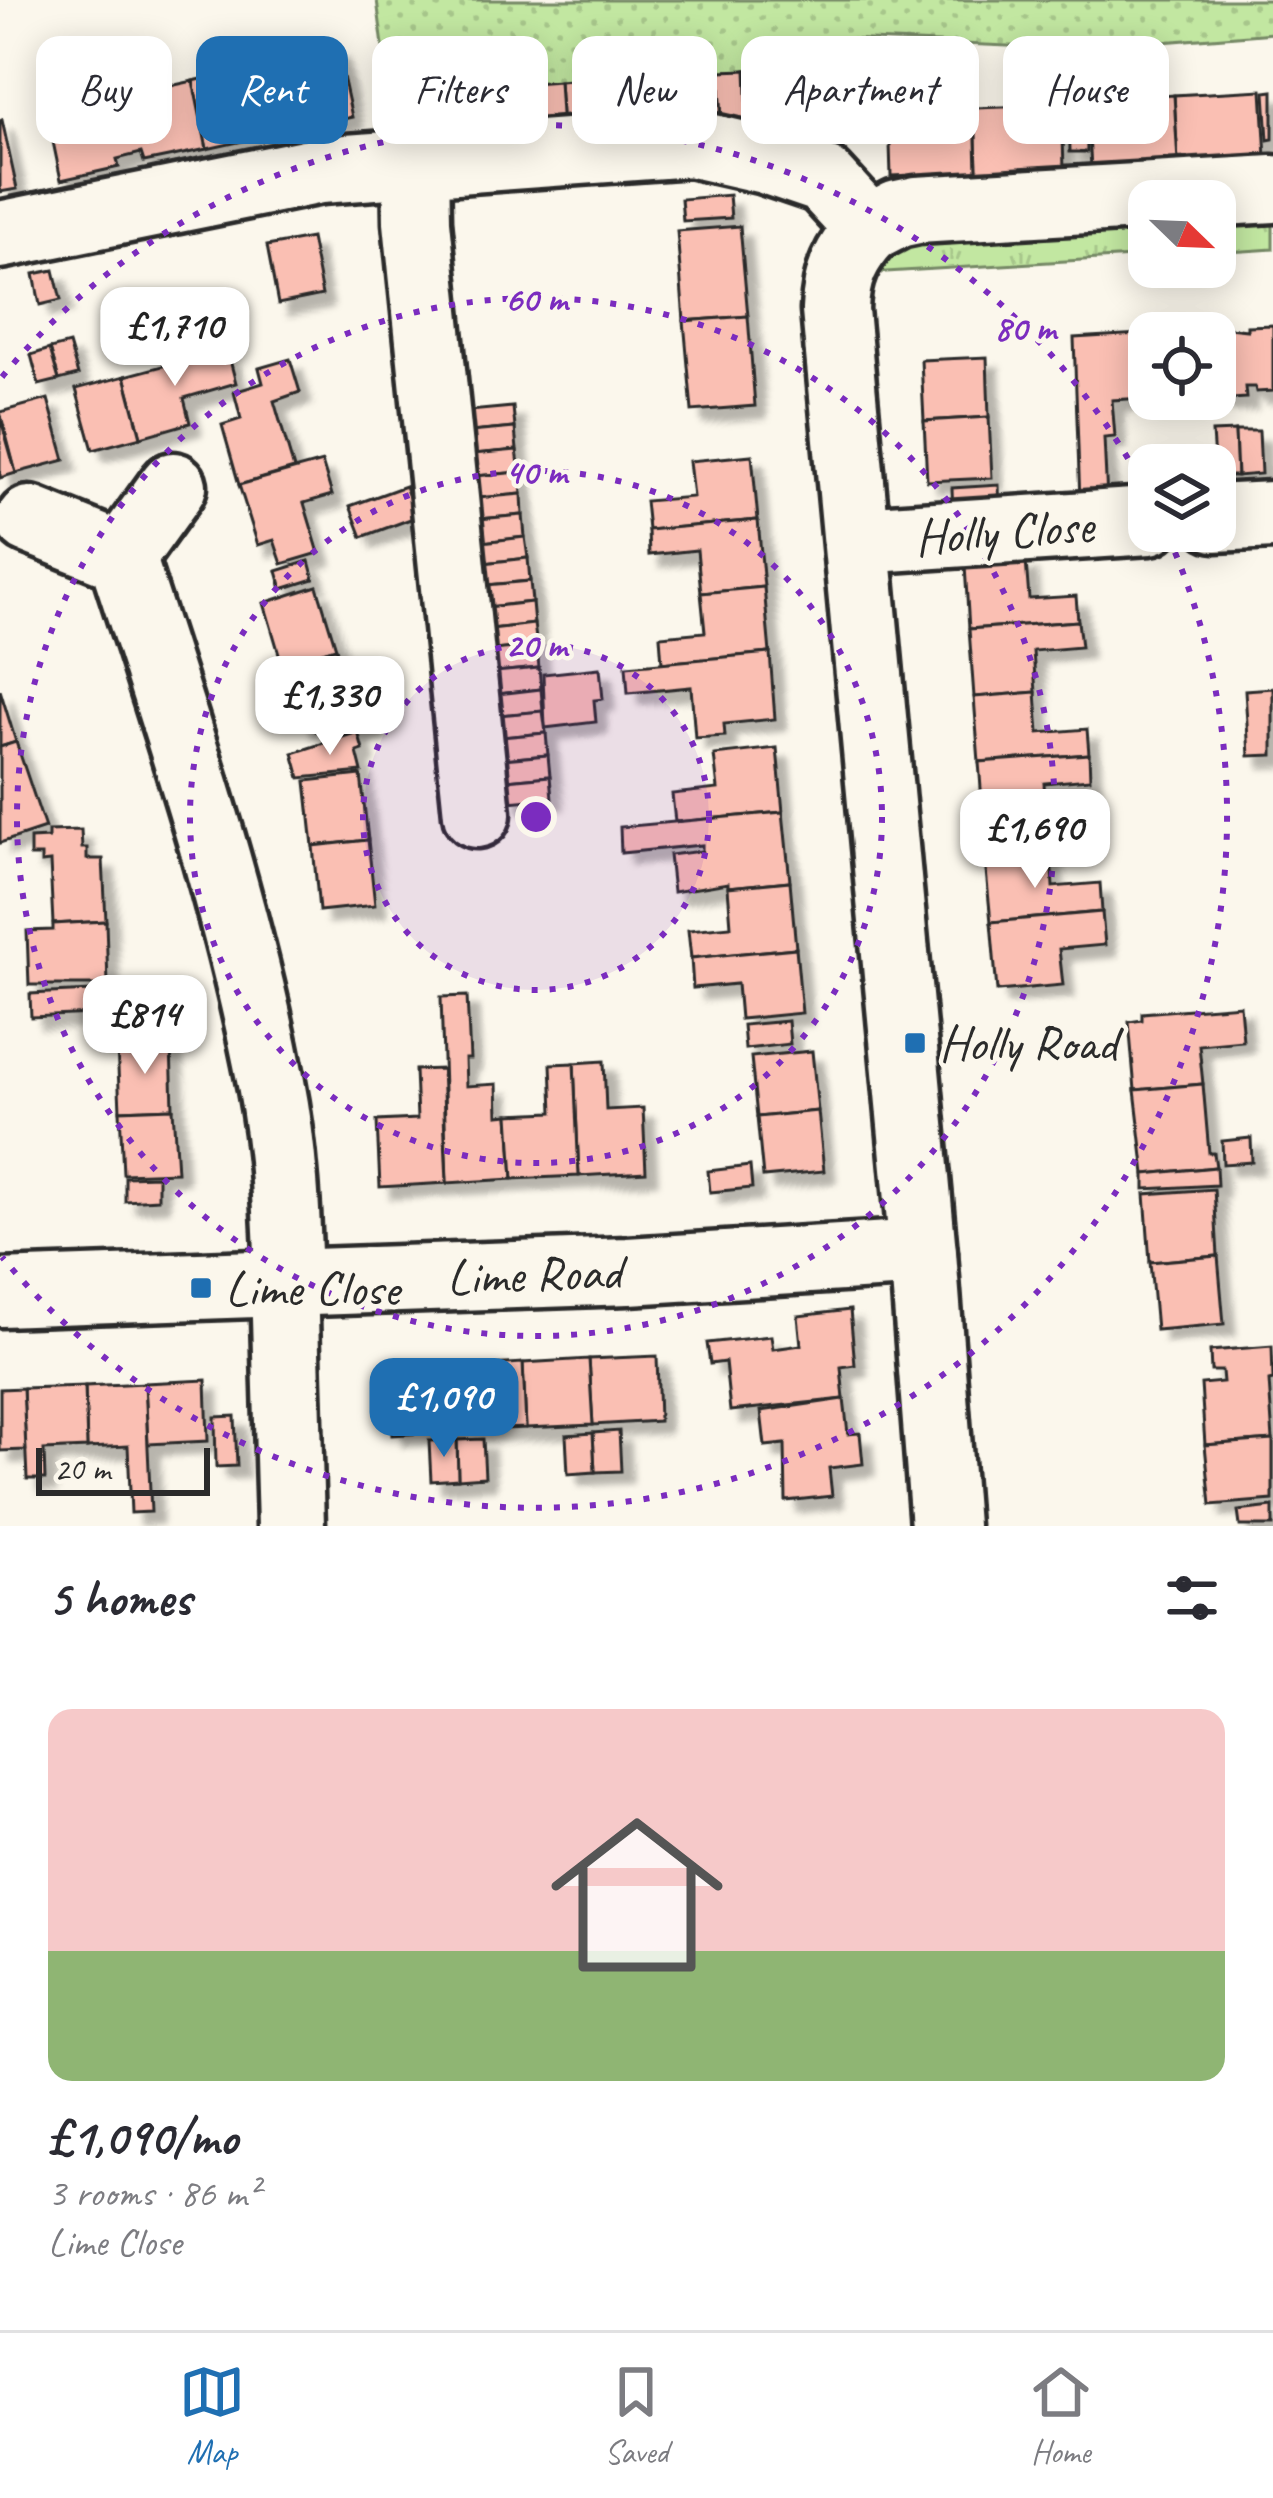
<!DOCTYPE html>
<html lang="en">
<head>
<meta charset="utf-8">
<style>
	body { margin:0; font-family:Caveat,sans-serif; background:#f7f7f7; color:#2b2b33; height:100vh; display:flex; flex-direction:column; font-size:45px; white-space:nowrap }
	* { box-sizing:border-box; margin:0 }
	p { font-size:39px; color:#7c7c81 }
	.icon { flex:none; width:66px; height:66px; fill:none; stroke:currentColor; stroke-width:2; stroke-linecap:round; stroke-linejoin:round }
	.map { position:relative; height:1526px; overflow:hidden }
	.sheet { display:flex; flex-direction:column; background:#fff; flex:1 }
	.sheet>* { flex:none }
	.hud { position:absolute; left:36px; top:36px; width:1203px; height:108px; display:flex; gap:24px }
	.needle { width:78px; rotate:113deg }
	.buttons { position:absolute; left:1128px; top:180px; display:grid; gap:24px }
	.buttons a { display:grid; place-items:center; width:108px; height:108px; border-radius:24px; background:#fff; box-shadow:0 6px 30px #0003; font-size:60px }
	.scale { position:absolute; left:36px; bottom:30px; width:174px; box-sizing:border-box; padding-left:12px; border:6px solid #2b2b2b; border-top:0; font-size:33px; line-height:42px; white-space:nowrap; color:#2b2b2b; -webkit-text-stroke:9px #fbf7ec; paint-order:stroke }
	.price { position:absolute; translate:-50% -102px; padding:0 27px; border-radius:24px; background:#fff; color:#222; font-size:39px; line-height:78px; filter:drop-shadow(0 3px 6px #0008) }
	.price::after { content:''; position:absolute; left:50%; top:72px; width:36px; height:27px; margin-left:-18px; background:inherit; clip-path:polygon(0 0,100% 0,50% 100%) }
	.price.on { background:#1f6fb2; color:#fff }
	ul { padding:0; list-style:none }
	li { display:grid; align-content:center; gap:24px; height:636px; padding:0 48px }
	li+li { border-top:3px solid #e1e1e2 }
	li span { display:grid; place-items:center; height:372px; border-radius:24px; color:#555 }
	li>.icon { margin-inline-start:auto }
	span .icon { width:216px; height:216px; fill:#fffc; stroke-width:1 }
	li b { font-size:51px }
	h2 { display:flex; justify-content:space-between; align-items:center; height:144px; padding:0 48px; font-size:51px }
	.chip { padding:0 42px; border-radius:24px; background:#fff; box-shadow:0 6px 30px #0003; font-size:42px; line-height:108px }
	.chip.on { background:#1f6fb2; color:#fff }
	.tabs { display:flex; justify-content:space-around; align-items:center; height:168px; border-top:3px solid #e1e1e2; background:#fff; font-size:33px; color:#7c7c81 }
	.tabs a { display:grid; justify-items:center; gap:6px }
	.tabs .on { color:#1f6fb2 }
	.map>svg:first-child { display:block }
	.grass { fill:url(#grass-tufts); stroke:#768966; stroke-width:3 }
	.park { fill:url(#park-dots); stroke:#768966; stroke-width:3 }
	.building { fill:#fabfb3; stroke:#2b2b2b; stroke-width:3; filter:url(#shadow) }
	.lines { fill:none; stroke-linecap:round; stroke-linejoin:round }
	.minor-casing { stroke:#2b2b2b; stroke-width:75 }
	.minor { stroke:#fbf7ec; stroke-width:66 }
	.ring { fill:none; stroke:#7b2cbf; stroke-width:6; stroke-dasharray:6 12 }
	.poi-dot { fill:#1f6fb2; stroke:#fbf7ec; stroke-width:4.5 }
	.labels { text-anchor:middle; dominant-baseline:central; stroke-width:9; stroke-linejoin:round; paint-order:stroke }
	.street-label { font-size:51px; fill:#2b2b2b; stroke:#fbf7ec }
	.poi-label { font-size:51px; fill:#2b2b2b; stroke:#fbf7ec; text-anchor:start }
	.centre { fill:#7b2cbf; stroke:#fbf7ec; stroke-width:6 }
	.ring-label { font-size:36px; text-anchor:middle; font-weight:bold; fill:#7b2cbf; stroke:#fbf7ec; stroke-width:9; stroke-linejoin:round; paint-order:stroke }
</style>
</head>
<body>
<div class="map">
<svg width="1273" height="1526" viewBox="0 0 1273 1526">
	<defs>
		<pattern id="grass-tufts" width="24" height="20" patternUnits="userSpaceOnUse" patternTransform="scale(3)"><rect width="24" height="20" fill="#c2e7a1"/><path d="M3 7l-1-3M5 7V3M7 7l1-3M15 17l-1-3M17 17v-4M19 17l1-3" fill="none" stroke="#a7c68b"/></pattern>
		<pattern id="park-dots" width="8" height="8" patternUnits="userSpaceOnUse" patternTransform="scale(3)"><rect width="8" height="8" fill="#c2e7a1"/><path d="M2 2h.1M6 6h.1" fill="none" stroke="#a7c68b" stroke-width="1.8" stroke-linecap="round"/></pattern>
		<filter id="shadow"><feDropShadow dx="11" dy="11" stdDeviation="3" flood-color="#0004"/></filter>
	</defs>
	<rect width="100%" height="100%" fill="#fbf7ec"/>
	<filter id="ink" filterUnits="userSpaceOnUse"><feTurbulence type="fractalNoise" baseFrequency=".00833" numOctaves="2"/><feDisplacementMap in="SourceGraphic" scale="24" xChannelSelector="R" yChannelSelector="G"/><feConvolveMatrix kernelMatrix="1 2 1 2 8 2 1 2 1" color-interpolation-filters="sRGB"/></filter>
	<g filter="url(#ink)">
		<g class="grass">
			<path d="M 1273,214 L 1273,249 L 1215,253 L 1215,217 Z"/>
			<path d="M 1149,221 L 1149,256 L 869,273 L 895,240 Z"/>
		</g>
		<path class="park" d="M 377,0 L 1273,0 L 1273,33 L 1074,49 L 825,38 L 825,65 L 389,92 Z"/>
		<g class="building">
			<path d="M 337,49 L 352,117 L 289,131 L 287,122 L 263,128 L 265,136 L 207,149 L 193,81 Z"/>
			<path d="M 825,65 L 828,114 L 802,115 L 798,66 Z"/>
			<path d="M 798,66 L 802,115 L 775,117 L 772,68 Z"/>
			<path d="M 772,68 L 775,117 L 748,119 L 746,70 Z"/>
			<path d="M 746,70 L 748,119 L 722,121 L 719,71 Z"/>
			<path d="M 719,71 L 722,121 L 695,123 L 692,73 Z"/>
			<path d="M 692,73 L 695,123 L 668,124 L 665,74 Z"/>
			<path d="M 665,74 L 668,124 L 641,126 L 638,76 Z"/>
			<path d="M 638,76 L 641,126 L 615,127 L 612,78 Z"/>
			<path d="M 612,78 L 615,127 L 588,129 L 586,79 Z"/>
			<path d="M 586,79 L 588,129 L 562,131 L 559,81 Z"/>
			<path d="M 193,81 L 207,149 L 144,162 L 141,153 L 117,159 L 119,167 L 61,180 L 47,113 Z"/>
			<path d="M 559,81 L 562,131 L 535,132 L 532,83 Z"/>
			<path d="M 532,83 L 535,132 L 508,134 L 505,84 Z"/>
			<path d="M 505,84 L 508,134 L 482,135 L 478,86 Z"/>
			<path d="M 478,86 L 482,135 L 455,137 L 451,88 Z"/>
			<path d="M 451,88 L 455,137 L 428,139 L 426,89 Z"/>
			<path d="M 426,89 L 428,139 L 402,140 L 399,91 Z"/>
			<path d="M 1262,90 L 1266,157 L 1178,162 L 1174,95 Z"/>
			<path d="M 1273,91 L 1273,139 L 1268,140 L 1265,92 Z"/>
			<path d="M 1174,95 L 1178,162 L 1091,168 L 1087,101 Z"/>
			<path d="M 1086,104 L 1087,152 L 1070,152 L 1069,105 Z"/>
			<path d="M 1062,105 L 1064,169 L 977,172 L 975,108 Z"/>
			<path d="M 975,108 L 977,172 L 891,176 L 889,112 Z"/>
			<path d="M 2,120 L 17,189 L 0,192 L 0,121 Z"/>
			<path d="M 729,195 L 731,218 L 683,221 L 681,199 Z"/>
			<path d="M 740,226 L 748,316 L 684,321 L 677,231 Z"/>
			<path d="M 311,238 L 322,295 L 278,304 L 267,246 Z"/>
			<path d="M 54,270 L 61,300 L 40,305 L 34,274 Z"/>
			<path d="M 748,316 L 755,406 L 692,411 L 684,321 Z"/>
			<path d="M 1273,325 L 1273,391 L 1256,392 L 1255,387 L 1245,387 L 1246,398 L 1232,399 L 1228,328 L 1247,330 L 1247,326 Z"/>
			<path d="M 1214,328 L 1228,328 L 1232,399 L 1216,399 Z"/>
			<path d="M 1149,333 L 1149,398 L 1144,398 L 1140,334 Z"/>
			<path d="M 1140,334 L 1144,398 L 1112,400 L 1115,437 L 1104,438 L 1107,499 L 1080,501 L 1074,338 Z"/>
			<path d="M 193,342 L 199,364 L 229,356 L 236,383 L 184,398 L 190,423 L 141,437 L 125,376 L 174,363 L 170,349 Z"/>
			<path d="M 69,344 L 78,375 L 59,380 L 50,349 Z"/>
			<path d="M 50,349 L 59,380 L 39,385 L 31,355 Z"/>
			<path d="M 987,357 L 989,417 L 924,421 L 921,360 Z"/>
			<path d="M 290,359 L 300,392 L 274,401 L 294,469 L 239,485 L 222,425 L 241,419 L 234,392 L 263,383 L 259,368 Z"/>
			<path d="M 125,376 L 141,437 L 93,450 L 76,389 Z"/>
			<path d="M 48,399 L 65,460 L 16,473 L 0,412 Z"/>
			<path d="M 513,407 L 515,428 L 470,432 L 469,411 Z"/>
			<path d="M 0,416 L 16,473 L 0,478 Z"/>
			<path d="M 989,417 L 992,478 L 927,481 L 924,421 Z"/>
			<path d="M 515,428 L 517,450 L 473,454 L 470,432 Z"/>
			<path d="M 1235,431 L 1237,476 L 1215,476 L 1212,432 Z"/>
			<path d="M 1235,431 L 1259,431 L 1261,474 L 1237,476 Z"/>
			<path d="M 517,450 L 520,472 L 475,476 L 473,454 Z"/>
			<path d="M 752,455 L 758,520 L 648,530 L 645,501 L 693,497 L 689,461 Z"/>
			<path d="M 322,462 L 332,495 L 304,503 L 319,553 L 282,564 L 274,540 L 258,545 L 239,485 Z"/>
			<path d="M 520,472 L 522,494 L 477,498 L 475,476 Z"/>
			<path d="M 999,485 L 1000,511 L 953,514 L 952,488 Z"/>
			<path d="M 405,486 L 416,517 L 362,537 L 350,506 Z"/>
			<path d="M 522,494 L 523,515 L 479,519 L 477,498 Z"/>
			<path d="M 523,515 L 525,537 L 482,542 L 479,519 Z"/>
			<path d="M 758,520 L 764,587 L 701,593 L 697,550 L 649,555 L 648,530 Z"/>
			<path d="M 525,537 L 528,558 L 484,563 L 482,542 Z"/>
			<path d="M 528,558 L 530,581 L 486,585 L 484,563 Z"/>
			<path d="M 309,561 L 314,579 L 282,589 L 277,571 Z"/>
			<path d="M 1026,561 L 1029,599 L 1076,596 L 1078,621 L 969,629 L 965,566 Z"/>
			<path d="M 530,581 L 532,602 L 488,607 L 486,585 Z"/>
			<path d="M 317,586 L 336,648 L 282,664 L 264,603 Z"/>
			<path d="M 764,587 L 770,653 L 662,663 L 660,636 L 705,632 L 701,593 Z"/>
			<path d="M 532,602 L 534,624 L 491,629 L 488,607 Z"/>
			<path d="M 1078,621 L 1081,647 L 1033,651 L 1036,692 L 974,697 L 969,629 Z"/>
			<path d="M 534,624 L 537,646 L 493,650 L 491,629 Z"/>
			<path d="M 537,646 L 539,668 L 495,672 L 493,650 Z"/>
			<path d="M 336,648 L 353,703 L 366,699 L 374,727 L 327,741 L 324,729 L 316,731 L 314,723 L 302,726 L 282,664 Z"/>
			<path d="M 770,653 L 775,719 L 724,724 L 725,736 L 695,738 L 691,687 L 628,693 L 626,666 Z"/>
			<path d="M 539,668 L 541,689 L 498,694 L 495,672 Z"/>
			<path d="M 600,668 L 603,699 L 594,700 L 596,722 L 545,728 L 543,674 Z"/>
			<path d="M 1273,688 L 1273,755 L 1249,756 L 1245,690 Z"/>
			<path d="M 541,689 L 543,711 L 499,715 L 498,694 Z"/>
			<path d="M 0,690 L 16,742 L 0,747 Z"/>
			<path d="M 1036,692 L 1039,733 L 1087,729 L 1089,754 L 979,762 L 974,697 Z"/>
			<path d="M 543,711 L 546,733 L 501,737 L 499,715 Z"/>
			<path d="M 358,732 L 363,750 L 357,752 L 362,772 L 300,778 L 293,753 Z"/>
			<path d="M 546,733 L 548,755 L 503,759 L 501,737 Z"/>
			<path d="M 16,742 L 45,828 L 0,843 L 0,747 Z"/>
			<path d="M 777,748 L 783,812 L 675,822 L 672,794 L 718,789 L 714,755 Z"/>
			<path d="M 1089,754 L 1090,779 L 1044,783 L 1047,824 L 984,828 L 979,762 Z"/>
			<path d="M 548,755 L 550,776 L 506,780 L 503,759 Z"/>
			<path d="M 361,775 L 368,840 L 313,846 L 306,781 Z"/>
			<path d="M 550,776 L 552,798 L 508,802 L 506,780 Z"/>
			<path d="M 783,812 L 790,881 L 728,887 L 728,883 L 673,892 L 669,855 L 702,851 L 702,845 L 621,853 L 620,827 Z"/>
			<path d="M 81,830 L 82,848 L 87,848 L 87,859 L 103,859 L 106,921 L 53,924 L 50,862 L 41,863 L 41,856 L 30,856 L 30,839 L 48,838 L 48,831 Z"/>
			<path d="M 368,840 L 375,905 L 319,911 L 313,846 Z"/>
			<path d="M 1051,854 L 1053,887 L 1100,883 L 1102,912 L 991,922 L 985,860 Z"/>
			<path d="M 790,881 L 796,948 L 691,958 L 688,930 L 731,926 L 728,887 Z"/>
			<path d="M 1102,912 L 1105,945 L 1059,949 L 1063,985 L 997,991 L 991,922 Z"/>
			<path d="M 106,921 L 108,985 L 29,985 L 27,931 L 53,930 L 53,924 Z"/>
			<path d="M 796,948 L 802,1013 L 740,1019 L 737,984 L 693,988 L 691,958 Z"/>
			<path d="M 112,990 L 113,1013 L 31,1017 L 30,994 Z"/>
			<path d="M 467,996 L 470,1059 L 465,1059 L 466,1086 L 497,1084 L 498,1115 L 509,1114 L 513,1179 L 447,1183 L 441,997 Z"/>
			<path d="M 1240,1005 L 1243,1041 L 1199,1045 L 1203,1084 L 1135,1090 L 1129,1022 L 1142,1020 L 1142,1013 Z"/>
			<path d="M 151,1016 L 153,1038 L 117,1040 L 116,1018 Z"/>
			<path d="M 788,1021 L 790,1044 L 745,1049 L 743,1025 Z"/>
			<path d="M 171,1045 L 173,1108 L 120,1110 L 117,1047 Z"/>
			<path d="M 812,1051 L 818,1111 L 757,1117 L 751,1057 Z"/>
			<path d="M 604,1061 L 606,1110 L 643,1108 L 646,1172 L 579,1176 L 574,1063 Z"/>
			<path d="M 574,1063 L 579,1176 L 513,1179 L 509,1114 L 553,1112 L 551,1064 Z"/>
			<path d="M 442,1069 L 447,1183 L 380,1187 L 377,1121 L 417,1119 L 415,1070 Z"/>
			<path d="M 1203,1084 L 1209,1153 L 1214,1153 L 1216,1167 L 1145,1174 L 1135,1090 Z"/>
			<path d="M 173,1108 L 177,1172 L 123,1174 L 120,1110 Z"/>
			<path d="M 818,1111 L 824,1171 L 763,1177 L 757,1117 Z"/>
			<path d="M 1251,1138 L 1252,1162 L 1223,1164 L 1222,1141 Z"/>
			<path d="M 750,1166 L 752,1188 L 710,1192 L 708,1171 Z"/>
			<path d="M 1216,1167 L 1217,1185 L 1145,1189 L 1145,1174 Z"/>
			<path d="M 158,1176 L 158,1199 L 125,1201 L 125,1177 Z"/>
			<path d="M 1214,1189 L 1218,1256 L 1150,1262 L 1145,1194 Z"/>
			<path d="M 1218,1256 L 1224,1324 L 1156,1330 L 1150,1262 Z"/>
			<path d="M 850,1310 L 855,1365 L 841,1367 L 844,1399 L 730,1411 L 725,1362 L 710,1364 L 707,1343 L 771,1336 L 773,1349 L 801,1345 L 798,1316 Z"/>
			<path d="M 1272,1346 L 1273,1380 L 1269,1381 L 1273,1440 L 1205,1445 L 1201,1384 L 1223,1382 L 1222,1371 L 1211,1371 L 1210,1351 Z"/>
			<path d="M 657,1356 L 659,1421 L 593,1425 L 589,1359 Z"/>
			<path d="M 589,1359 L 593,1425 L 526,1428 L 523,1363 Z"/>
			<path d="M 523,1363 L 526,1428 L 458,1431 L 455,1367 Z"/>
			<path d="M 455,1367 L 458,1431 L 392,1435 L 388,1370 Z"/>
			<path d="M 206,1380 L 208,1441 L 148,1444 L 145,1383 Z"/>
			<path d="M 145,1383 L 151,1512 L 131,1513 L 128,1446 L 87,1448 L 85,1386 Z"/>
			<path d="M 85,1386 L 87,1448 L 44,1450 L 45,1479 L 27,1479 L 23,1388 Z"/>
			<path d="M 23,1388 L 26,1450 L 0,1451 L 0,1389 Z"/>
			<path d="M 844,1399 L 848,1434 L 860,1433 L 863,1464 L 829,1468 L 832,1496 L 786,1501 L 785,1444 L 765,1446 L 761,1411 Z"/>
			<path d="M 235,1416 L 237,1466 L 216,1467 L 215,1417 Z"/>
			<path d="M 619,1431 L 621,1471 L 595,1472 L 593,1433 Z"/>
			<path d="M 593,1433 L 595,1472 L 568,1474 L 566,1435 Z"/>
			<path d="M 483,1439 L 485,1477 L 458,1479 L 457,1440 Z"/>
			<path d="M 457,1440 L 458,1479 L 431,1481 L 429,1441 Z"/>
			<path d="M 1273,1440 L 1273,1500 L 1211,1505 L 1205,1445 Z"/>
			<path d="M 1273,1507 L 1273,1526 L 1240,1526 L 1238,1511 Z"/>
		</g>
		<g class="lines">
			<g class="minor-casing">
				<g id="minor">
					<path d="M 416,163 L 417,222 L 477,814"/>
					<path d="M 869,229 C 846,254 836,275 835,310 L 923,1253 L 944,1526"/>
					<path d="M 0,235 L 320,170 L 690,143 L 765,160 L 824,180 L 869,229 L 898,214 L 917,210 L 1273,189"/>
					<path d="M 1215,518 L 1273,515"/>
					<path d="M 30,520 L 122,557 C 178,729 237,905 271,1083 C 284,1149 287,1216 289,1283"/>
					<path d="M 859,540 L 1149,521"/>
					<path d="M 122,557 L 173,486"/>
					<path d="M 284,1283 L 291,1526"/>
					<path d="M 0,1293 L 628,1271 L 923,1253"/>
				</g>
			</g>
			<use href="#minor" class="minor"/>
		</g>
	</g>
	<circle cx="536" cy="817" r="173" fill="#7b2cbf" fill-opacity=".12"/>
	<g class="ring">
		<circle cx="536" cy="817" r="173"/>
		<circle cx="536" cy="817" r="346"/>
		<circle cx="536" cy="817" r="519"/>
		<path d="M2 377A692 692 0 0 1 1147 492M1168 536A692 692 0 0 1 2 1257"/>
	</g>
	<g class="poi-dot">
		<rect x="903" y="1031" width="24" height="24" rx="6"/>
		<rect x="189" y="1276" width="24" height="24" rx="6"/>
	</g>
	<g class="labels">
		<g class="street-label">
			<text transform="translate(1004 531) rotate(-4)">Holly Close</text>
			<text transform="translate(534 1274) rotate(-2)">Lime Road</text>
		</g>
		<g class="poi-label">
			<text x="939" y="1043">Holly Road</text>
			<text x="225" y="1288">Lime Close</text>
		</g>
	</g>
	<circle cx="536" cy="817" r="18" class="centre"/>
	<g class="ring-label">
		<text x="536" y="311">60 m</text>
		<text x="1025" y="340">80 m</text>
		<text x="536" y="484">40 m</text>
		<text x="536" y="657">20 m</text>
	</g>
</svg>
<div class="buttons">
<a><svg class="needle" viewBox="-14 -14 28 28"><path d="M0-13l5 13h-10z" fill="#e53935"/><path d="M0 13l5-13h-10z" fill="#7c7c81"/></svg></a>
<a><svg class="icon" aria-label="locate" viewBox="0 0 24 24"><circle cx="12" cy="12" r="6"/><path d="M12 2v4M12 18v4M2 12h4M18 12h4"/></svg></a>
<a><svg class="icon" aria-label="layers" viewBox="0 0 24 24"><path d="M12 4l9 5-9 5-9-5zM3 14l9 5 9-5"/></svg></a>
</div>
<div class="scale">20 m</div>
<b class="price" style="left:175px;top:389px">£1,710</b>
<b class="price" style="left:330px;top:758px">£1,330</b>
<b class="price" style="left:1035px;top:891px">£1,690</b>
<b class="price" style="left:145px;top:1077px">£814</b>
<b class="price on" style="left:444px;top:1460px">£1,090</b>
<div class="hud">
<a class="chip">Buy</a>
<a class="chip on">Rent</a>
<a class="chip">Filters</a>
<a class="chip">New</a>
<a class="chip">Apartment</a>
<a class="chip">House</a>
</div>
</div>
<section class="sheet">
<h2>5 homes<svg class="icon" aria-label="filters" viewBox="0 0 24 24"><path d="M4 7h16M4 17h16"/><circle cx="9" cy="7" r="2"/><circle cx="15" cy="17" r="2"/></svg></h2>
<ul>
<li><span style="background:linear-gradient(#f6c9c9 65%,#8fb573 0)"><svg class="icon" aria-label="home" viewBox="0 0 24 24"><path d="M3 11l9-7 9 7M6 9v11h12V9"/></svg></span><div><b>£1,090/mo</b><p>3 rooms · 86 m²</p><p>Lime Close</p></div></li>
</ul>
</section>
<nav class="tabs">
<a class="on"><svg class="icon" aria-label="map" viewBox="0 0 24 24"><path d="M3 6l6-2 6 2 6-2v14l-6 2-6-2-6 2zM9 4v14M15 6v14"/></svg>Map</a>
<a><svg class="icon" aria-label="saved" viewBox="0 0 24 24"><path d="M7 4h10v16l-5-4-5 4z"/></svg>Saved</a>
<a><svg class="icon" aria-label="home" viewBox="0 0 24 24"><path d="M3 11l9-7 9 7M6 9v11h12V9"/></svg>Home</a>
</nav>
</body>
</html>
